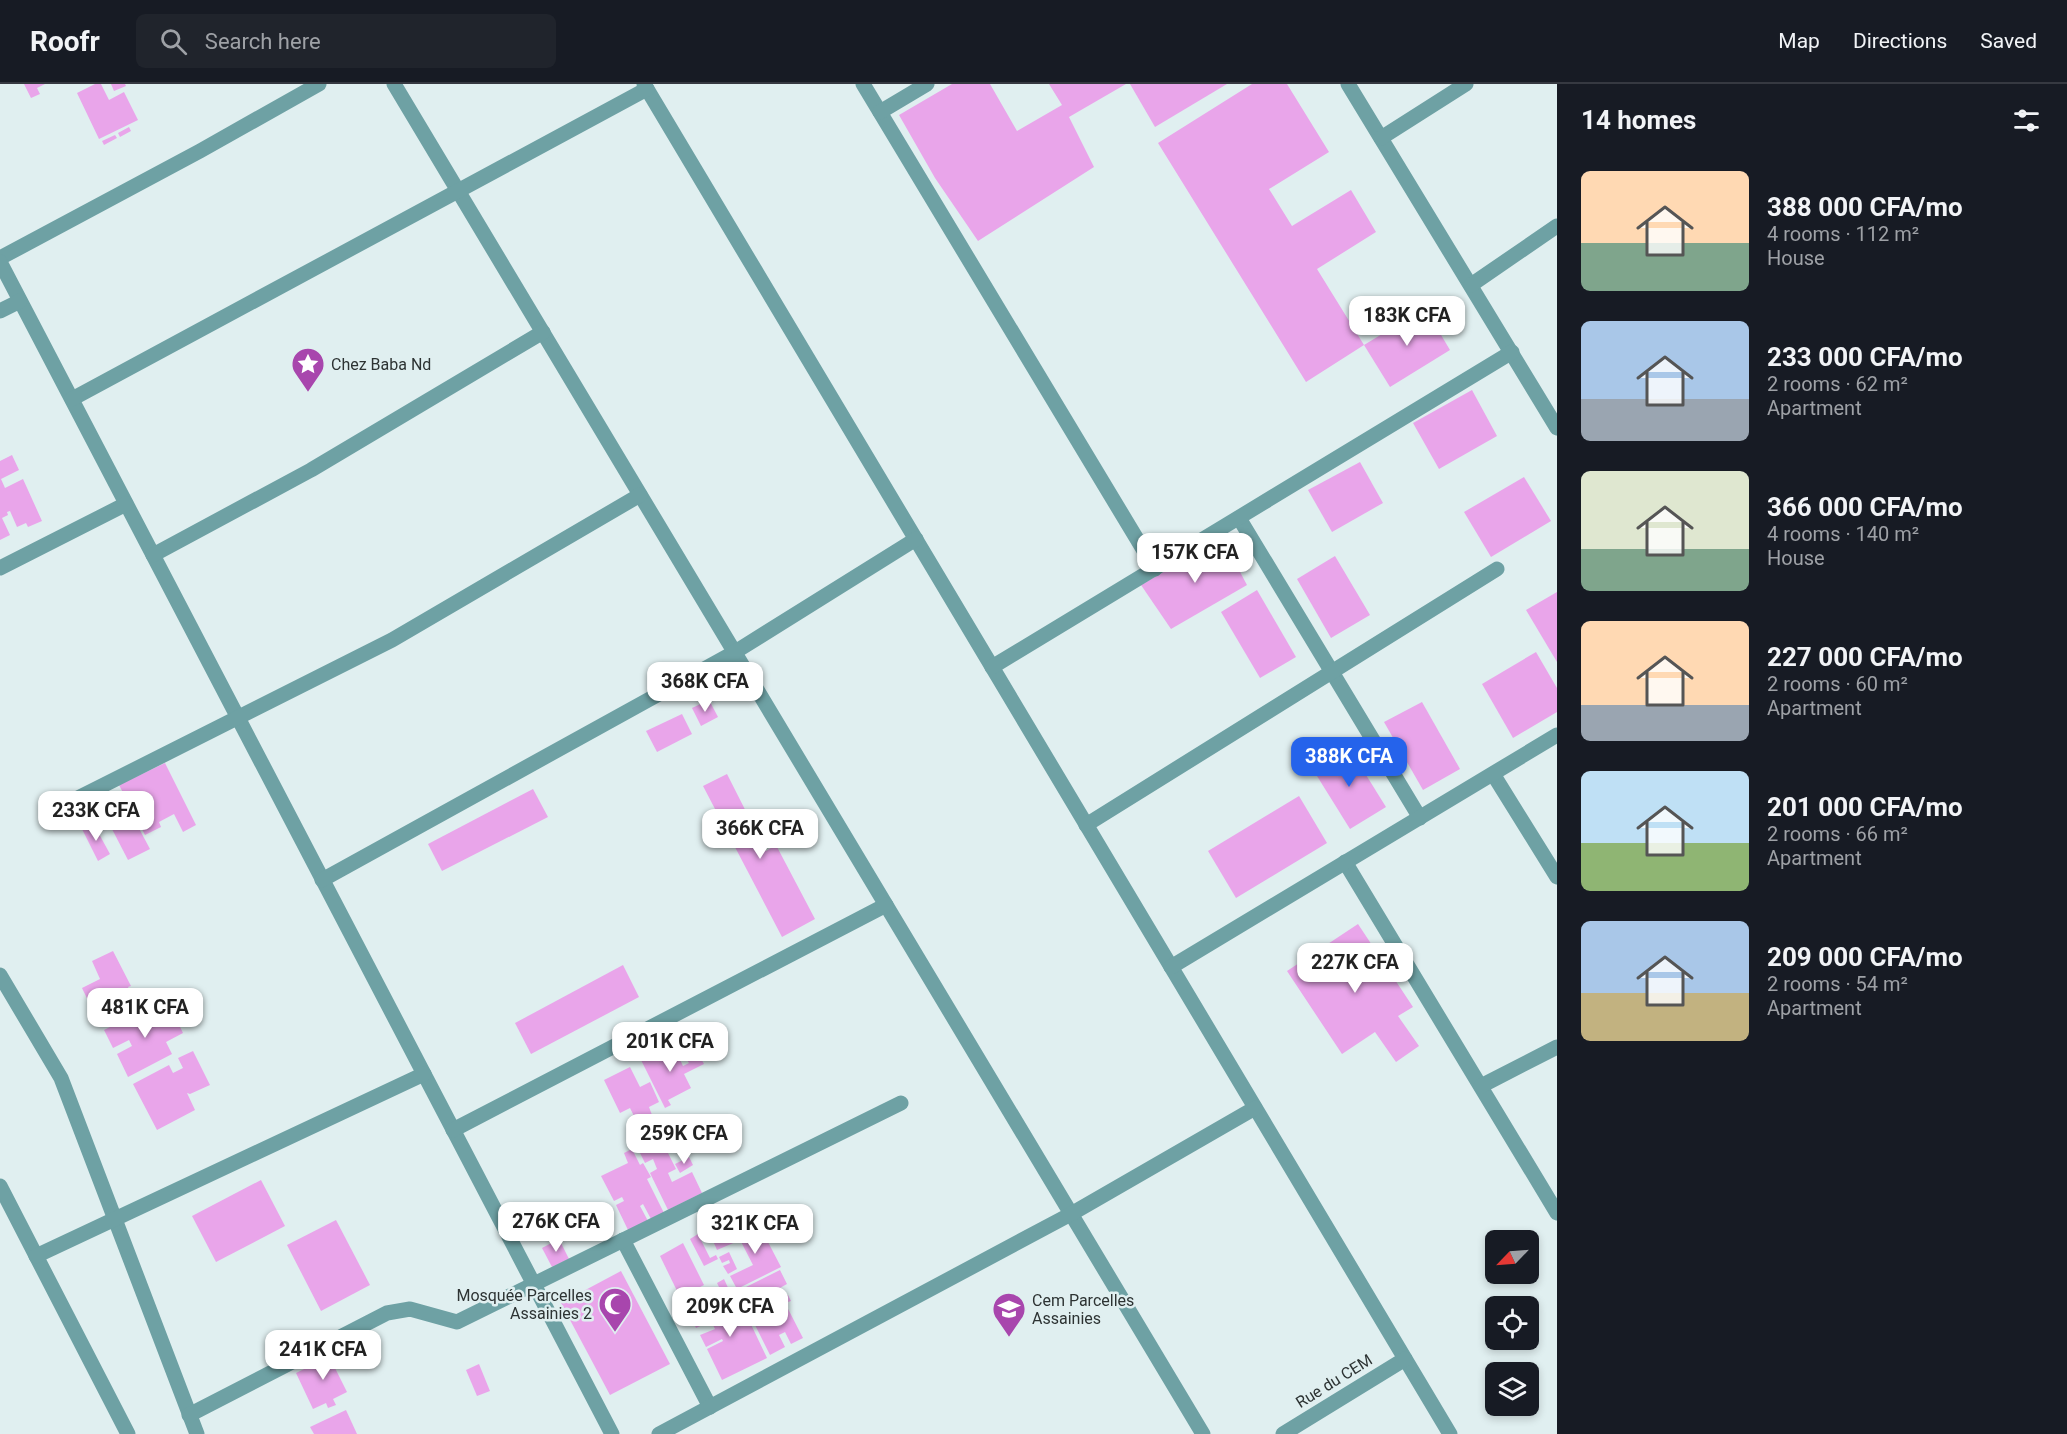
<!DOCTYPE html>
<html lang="en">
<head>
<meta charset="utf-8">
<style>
	body { margin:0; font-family:Roboto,sans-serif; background:#20242c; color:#f1f3f6; height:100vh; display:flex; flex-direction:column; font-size:22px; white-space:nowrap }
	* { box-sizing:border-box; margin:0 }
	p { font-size:20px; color:#9ea1a6 }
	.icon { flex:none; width:33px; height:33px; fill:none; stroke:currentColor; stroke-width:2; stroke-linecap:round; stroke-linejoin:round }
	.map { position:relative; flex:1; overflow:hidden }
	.sheet { display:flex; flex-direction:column; background:#171b24; width:510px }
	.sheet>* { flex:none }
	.needle { width:39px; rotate:245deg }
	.tools { position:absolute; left:1485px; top:1146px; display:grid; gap:12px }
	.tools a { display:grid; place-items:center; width:54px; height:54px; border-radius:9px; background:#171b24; box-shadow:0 3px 9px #0003; font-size:30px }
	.price { position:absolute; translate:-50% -51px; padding:0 14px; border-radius:12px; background:#fff; color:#222; font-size:20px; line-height:39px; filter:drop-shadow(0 2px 3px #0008) }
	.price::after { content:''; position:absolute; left:50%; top:36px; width:18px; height:14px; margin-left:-9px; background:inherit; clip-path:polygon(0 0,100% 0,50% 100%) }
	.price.selected { background:#2563eb; color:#fff }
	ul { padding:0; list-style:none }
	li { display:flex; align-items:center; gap:18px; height:150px; padding:0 24px }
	li span { display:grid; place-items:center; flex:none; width:168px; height:120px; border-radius:9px; color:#555 }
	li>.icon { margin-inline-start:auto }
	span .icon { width:72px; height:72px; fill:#fffc; stroke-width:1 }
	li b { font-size:26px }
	h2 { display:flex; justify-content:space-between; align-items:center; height:72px; padding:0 24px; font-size:26px }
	header { display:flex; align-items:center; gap:36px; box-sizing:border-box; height:84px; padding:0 30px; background:#171b24; border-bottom:2px solid #363941 }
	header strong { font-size:28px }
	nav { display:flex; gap:33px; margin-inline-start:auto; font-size:21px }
	.search { width:420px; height:54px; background:#20242c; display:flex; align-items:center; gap:15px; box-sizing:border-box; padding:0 21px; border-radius:9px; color:#9ea1a6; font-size:22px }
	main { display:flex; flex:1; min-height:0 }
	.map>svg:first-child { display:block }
	.building { fill:#e9a5ea }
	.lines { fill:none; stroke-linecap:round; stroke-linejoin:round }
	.minor { stroke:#6ea1a4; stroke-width:15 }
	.labels { text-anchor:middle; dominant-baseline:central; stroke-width:5; stroke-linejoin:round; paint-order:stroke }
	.poi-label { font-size:16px; fill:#2d3333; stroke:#e0eff0; text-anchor:start }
	.street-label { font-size:16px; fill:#2d3333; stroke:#e0eff0 }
</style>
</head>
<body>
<header>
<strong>Roofr</strong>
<div class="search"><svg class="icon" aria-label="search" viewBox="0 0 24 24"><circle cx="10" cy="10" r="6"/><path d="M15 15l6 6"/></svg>Search here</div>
<nav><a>Map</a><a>Directions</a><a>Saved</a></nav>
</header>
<main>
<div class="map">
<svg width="1557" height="1350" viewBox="0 0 1557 1350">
	<rect width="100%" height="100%" fill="#e0eff0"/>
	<g class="building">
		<path d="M 24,0 L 45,0 L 37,4 L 40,10 L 31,14 Z"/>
		<path d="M 95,0 L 101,0 L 109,16 L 124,8 L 138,36 L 99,55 L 77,9 Z"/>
		<path d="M 111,0 L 125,0 L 126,2 L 114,7 Z"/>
		<path d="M 952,0 L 990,0 L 1017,47 L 1062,21 L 1049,0 L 1126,0 L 1069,33 L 1094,83 L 978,157 L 935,94 L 899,31 Z"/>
		<path d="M 1130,0 L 1227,0 L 1155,43 Z"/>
		<path d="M 1252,0 L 1287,0 L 1329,68 L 1269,105 L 1292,142 L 1351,106 L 1376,148 L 1317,185 L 1364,261 L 1306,298 L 1158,59 Z"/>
		<path d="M 129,43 L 131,47 L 120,53 L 118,49 Z"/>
		<path d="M 115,51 L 117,54 L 104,61 L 102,57 Z"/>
		<path d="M 1425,224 L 1450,266 L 1390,303 L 1364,261 Z"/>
		<path d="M 1472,306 L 1497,352 L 1439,385 L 1413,339 Z"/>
		<path d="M 12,371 L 19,386 L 1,395 L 5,404 L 23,395 L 42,437 L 28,443 L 26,439 L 17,443 L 10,427 L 7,428 L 8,431 L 2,434 L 10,451 L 0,456 L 0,377 Z"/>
		<path d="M 1360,378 L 1383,419 L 1332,448 L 1308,406 Z"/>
		<path d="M 1524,393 L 1551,437 L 1491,473 L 1464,428 Z"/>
		<path d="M 1222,454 L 1247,501 L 1171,545 L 1141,501 Z"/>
		<path d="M 1335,472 L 1370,531 L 1331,554 L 1297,495 Z"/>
		<path d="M 1257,506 L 1296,573 L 1260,594 L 1221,528 Z"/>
		<path d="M 1557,508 L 1557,578 L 1526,526 Z"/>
		<path d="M 1536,568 L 1557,604 L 1557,628 L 1513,654 L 1482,600 Z"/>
		<path d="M 709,616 L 718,633 L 701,642 L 692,624 Z"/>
		<path d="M 1422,618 L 1460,685 L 1423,706 L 1384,638 Z"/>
		<path d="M 682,630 L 692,650 L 657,668 L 646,647 Z"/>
		<path d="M 1348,662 L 1386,723 L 1350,745 L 1312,684 Z"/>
		<path d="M 165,679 L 196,741 L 183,748 L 174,730 L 159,738 L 161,743 L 145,751 L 119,701 Z"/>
		<path d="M 727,690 L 766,767 L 776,761 L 815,835 L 782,853 L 703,702 Z"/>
		<path d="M 533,705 L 548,733 L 442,787 L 428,760 Z"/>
		<path d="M 119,707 L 150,765 L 128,776 L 98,718 Z"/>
		<path d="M 1299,712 L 1327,759 L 1236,814 L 1208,767 Z"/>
		<path d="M 93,739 L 110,770 L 98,777 L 82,745 Z"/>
		<path d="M 1358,840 L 1413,923 L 1398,932 L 1419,962 L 1396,978 L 1375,948 L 1342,970 L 1287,887 Z"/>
		<path d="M 113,867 L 131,902 L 128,903 L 133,914 L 96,933 L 82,904 L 100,895 L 92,877 Z"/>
		<path d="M 623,881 L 639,913 L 531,970 L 515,939 Z"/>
		<path d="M 166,914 L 183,949 L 166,958 L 172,970 L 128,993 L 117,970 L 132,962 L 129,956 L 113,964 L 104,946 L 138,929 L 144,941 L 162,932 L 156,920 Z"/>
		<path d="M 678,958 L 680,962 L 675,965 L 683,982 L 689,979 L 687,976 L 699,971 L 704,980 L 684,990 L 691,1004 L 668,1016 L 671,1021 L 665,1024 L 641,976 Z"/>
		<path d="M 193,967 L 210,1001 L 190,1010 L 187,1009 L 195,1026 L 157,1046 L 133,1000 L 169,981 L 173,989 L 183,984 L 178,974 Z"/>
		<path d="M 630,983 L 640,1003 L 650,998 L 659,1018 L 649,1023 L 652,1031 L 637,1038 L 630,1024 L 620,1029 L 604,996 Z"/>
		<path d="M 659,1051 L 676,1085 L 668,1089 L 672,1098 L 692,1088 L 702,1109 L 668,1126 L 650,1089 L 657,1085 L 653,1075 L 645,1079 L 637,1063 Z"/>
		<path d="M 632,1065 L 640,1081 L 643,1079 L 651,1093 L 647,1095 L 664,1129 L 651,1135 L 643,1120 L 640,1122 L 648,1137 L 628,1146 L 616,1121 L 624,1117 L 622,1113 L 614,1117 L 601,1092 L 628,1079 L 624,1069 Z"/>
		<path d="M 689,1073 L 693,1081 L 680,1089 L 675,1080 Z"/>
		<path d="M 261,1096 L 285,1142 L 216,1178 L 192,1132 Z"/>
		<path d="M 728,1134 L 738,1157 L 717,1166 L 707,1143 Z"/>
		<path d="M 756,1135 L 781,1183 L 737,1205 L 730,1192 L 753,1181 L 735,1146 Z"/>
		<path d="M 336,1136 L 370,1201 L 321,1227 L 287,1161 Z"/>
		<path d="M 698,1150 L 710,1174 L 716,1171 L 718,1175 L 704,1182 L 690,1155 Z"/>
		<path d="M 559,1155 L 569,1175 L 552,1183 L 542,1164 Z"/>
		<path d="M 683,1159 L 704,1201 L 680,1213 L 660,1172 Z"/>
		<path d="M 729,1168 L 737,1185 L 728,1190 L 723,1182 L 730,1179 L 729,1176 L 722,1179 L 719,1173 Z"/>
		<path d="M 780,1186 L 787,1200 L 778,1205 L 782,1214 L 788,1211 L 791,1217 L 785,1219 L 803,1254 L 791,1260 L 785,1248 L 779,1251 L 785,1263 L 770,1271 L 749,1229 L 757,1225 L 750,1210 L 742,1214 L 738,1207 Z"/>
		<path d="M 621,1187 L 670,1280 L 610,1311 L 561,1219 Z"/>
		<path d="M 724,1195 L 730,1208 L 723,1211 L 717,1199 Z"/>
		<path d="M 736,1210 L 743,1225 L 735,1229 L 740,1238 L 748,1234 L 767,1274 L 722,1296 L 707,1265 L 723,1257 L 722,1255 L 706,1263 L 700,1251 L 715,1245 L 711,1237 L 696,1244 L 691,1232 Z"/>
		<path d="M 749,1213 L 754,1224 L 746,1228 L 741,1218 Z"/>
		<path d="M 347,1264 L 350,1272 L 333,1280 L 347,1308 L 333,1315 L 336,1321 L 328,1324 L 326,1319 L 313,1325 L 296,1289 Z"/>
		<path d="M 479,1280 L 490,1307 L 477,1312 L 466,1286 Z"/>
		<path d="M 346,1326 L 357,1350 L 314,1350 L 310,1343 Z"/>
	</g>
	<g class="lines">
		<g class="minor">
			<path d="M 394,0 L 1203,1350"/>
			<path d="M 644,0 L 1450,1350"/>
			<path d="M 863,0 L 1155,485"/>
			<path d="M 1348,0 L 1557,344"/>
			<path d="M 880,28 L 927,0"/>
			<path d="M 1381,54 L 1466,0"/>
			<path d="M 0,174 L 200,67 L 319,0"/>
			<path d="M 0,178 L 612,1350"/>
			<path d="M 1471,201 L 1557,142"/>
			<path d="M 0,227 L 20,217"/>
			<path d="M 72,315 L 647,5"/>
			<path d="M 1239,434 L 1420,734"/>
			<path d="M 153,471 L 311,386 L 543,248"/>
			<path d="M 0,484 L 126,420"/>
			<path d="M 992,583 L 1512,268"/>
			<path d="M 1493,690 L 1557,793"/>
			<path d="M 78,714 L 392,556 L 640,411"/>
			<path d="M 1086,741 L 1497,485"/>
			<path d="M 1345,778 L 1557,1129"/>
			<path d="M 322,796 L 735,568 L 916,455"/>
			<path d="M 1171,883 L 1557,651"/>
			<path d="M 0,891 L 61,994 L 197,1350"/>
			<path d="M 1481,1002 L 1557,963"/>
			<path d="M 453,1046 L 886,821"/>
			<path d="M 0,1102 L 128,1350"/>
			<path d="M 623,1156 L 710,1323"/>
			<path d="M 36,1172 L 424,990"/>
			<path d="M 189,1331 L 387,1229 L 410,1225 L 457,1238 L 901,1019"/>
			<path d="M 659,1350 L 1071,1130 L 1255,1024"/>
			<path d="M 1283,1350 L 1405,1275"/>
		</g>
	</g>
	<defs>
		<g id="sight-pin" transform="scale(1.725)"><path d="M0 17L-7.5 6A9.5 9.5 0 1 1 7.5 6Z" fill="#a846ad" stroke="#e0eff0"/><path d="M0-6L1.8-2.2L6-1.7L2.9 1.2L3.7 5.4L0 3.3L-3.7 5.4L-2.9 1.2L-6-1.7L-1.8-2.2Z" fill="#fff"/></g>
		<g id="mosque-pin" transform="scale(1.725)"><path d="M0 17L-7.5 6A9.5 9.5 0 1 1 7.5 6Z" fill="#a846ad" stroke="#e0eff0"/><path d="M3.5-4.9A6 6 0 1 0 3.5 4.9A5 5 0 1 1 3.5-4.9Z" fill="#fff"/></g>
		<g id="school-pin" transform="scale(1.725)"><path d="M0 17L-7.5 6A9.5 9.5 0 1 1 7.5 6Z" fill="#a846ad" stroke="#e0eff0"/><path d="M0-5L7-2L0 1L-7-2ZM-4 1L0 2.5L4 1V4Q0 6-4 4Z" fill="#fff"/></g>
	</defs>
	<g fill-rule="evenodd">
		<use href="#sight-pin" x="308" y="280"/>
		<use href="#mosque-pin" x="615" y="1220"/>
		<use href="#school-pin" x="1009" y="1225"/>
	</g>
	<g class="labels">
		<g class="poi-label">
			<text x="331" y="280">Chez Baba Nd</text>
			<text x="592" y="1211" text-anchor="end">Mosquée Parcelles<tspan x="592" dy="18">Assainies 2</tspan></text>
			<text x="1032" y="1216">Cem Parcelles<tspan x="1032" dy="18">Assainies</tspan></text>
		</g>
		<g class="street-label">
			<text transform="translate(1334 1297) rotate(-32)">Rue du CEM</text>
		</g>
	</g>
</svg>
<div class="tools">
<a><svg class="needle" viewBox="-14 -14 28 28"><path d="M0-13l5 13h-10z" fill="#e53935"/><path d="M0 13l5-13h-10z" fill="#9ea1a6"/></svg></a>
<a><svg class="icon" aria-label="locate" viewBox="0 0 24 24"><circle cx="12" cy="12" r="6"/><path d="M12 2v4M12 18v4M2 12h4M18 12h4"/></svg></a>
<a><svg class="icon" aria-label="layers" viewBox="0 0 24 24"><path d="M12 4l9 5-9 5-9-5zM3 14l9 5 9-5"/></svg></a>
</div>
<b class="price" style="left:1407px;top:263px">183K CFA</b>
<b class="price" style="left:1195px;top:500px">157K CFA</b>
<b class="price" style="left:705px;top:629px">368K CFA</b>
<b class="price selected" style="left:1349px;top:704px">388K CFA</b>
<b class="price" style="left:96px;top:758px">233K CFA</b>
<b class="price" style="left:760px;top:776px">366K CFA</b>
<b class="price" style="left:1355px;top:910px">227K CFA</b>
<b class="price" style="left:145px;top:955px">481K CFA</b>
<b class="price" style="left:670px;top:989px">201K CFA</b>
<b class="price" style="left:684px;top:1081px">259K CFA</b>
<b class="price" style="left:556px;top:1169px">276K CFA</b>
<b class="price" style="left:755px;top:1171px">321K CFA</b>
<b class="price" style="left:730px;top:1254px">209K CFA</b>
<b class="price" style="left:323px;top:1297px">241K CFA</b>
</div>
<section class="sheet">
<h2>14 homes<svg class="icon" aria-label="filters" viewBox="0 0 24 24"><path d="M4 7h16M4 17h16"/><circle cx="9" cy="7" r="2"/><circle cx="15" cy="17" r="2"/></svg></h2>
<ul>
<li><span style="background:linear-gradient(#ffd9b3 60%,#7fa58c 0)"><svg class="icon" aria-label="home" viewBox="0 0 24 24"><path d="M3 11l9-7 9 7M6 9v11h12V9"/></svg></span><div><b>388 000 CFA/mo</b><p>4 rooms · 112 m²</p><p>House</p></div></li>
<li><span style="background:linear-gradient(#a9c7e8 65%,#9aa5b1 0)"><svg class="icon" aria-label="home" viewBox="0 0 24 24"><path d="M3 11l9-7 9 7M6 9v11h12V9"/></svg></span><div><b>233 000 CFA/mo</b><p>2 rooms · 62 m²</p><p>Apartment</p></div></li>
<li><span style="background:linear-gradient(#dfe7d0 65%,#7fa58c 0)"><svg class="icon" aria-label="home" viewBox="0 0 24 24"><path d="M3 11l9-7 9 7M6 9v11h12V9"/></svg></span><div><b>366 000 CFA/mo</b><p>4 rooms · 140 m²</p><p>House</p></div></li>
<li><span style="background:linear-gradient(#ffd9b3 70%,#9aa5b1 0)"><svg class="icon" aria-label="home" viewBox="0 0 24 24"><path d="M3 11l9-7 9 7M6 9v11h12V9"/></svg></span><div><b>227 000 CFA/mo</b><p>2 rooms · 60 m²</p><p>Apartment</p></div></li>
<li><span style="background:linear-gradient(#bfe0f5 60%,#8fb573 0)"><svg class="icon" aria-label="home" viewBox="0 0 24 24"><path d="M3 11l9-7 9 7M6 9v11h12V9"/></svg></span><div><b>201 000 CFA/mo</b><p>2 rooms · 66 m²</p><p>Apartment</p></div></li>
<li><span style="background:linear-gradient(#a9c7e8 60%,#c2b280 0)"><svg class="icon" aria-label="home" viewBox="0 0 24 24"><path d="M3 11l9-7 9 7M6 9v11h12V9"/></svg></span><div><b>209 000 CFA/mo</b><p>2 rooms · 54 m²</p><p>Apartment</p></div></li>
</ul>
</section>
</main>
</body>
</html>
